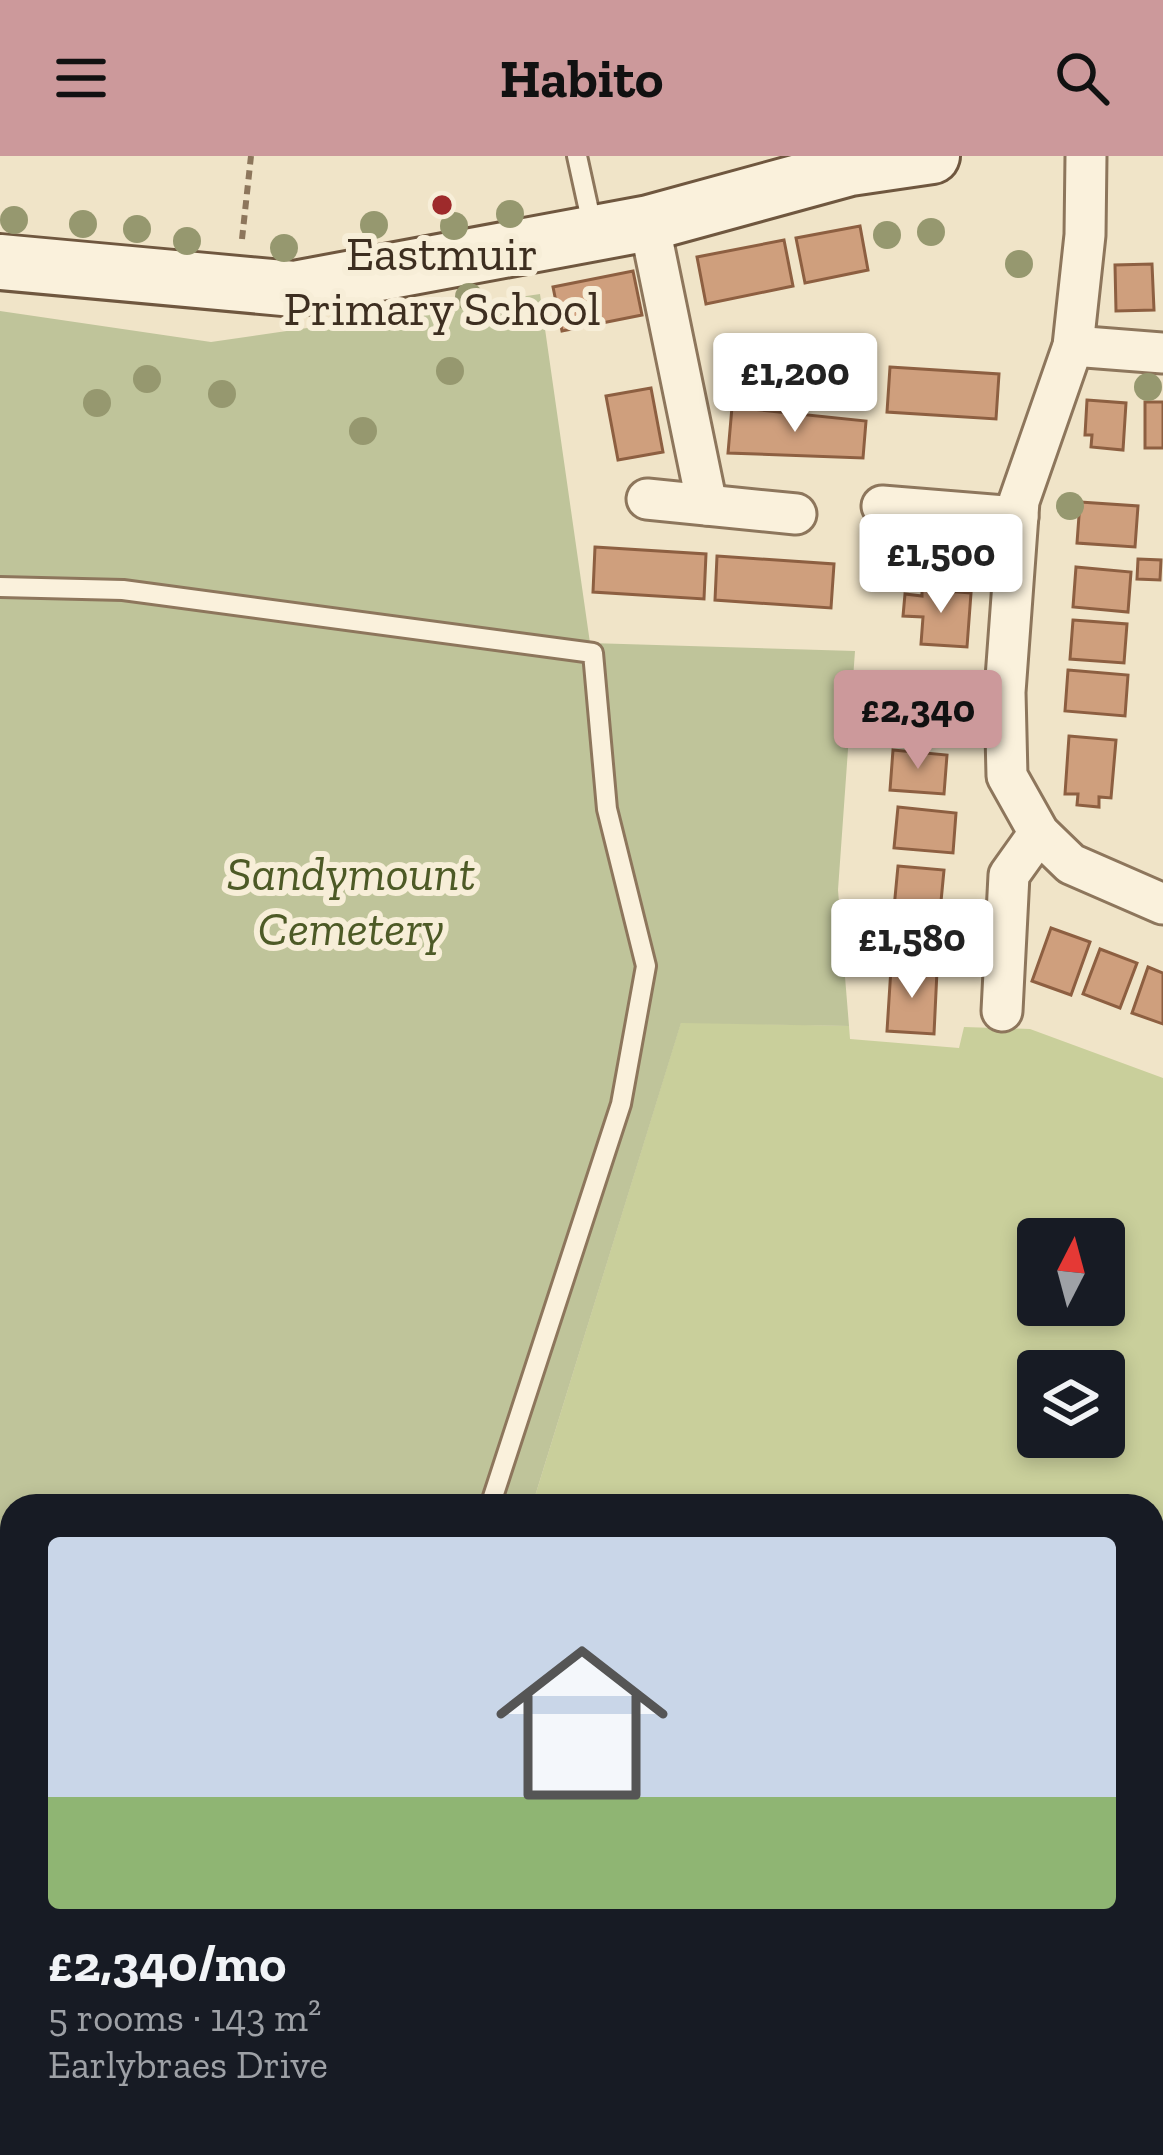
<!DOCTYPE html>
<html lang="en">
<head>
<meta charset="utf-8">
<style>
	body { margin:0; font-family:"Zilla Slab",serif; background:#20242c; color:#f1f3f6; height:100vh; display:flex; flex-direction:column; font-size:45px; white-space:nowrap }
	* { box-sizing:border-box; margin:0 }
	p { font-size:39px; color:#9ea1a6 }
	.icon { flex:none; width:66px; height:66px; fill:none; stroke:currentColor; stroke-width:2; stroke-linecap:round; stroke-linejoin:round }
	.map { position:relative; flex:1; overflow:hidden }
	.side { position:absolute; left:0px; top:1338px; width:1164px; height:663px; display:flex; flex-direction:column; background:#171b24; border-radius:36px 36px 0 0; box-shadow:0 6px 18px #0003 }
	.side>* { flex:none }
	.needle { width:78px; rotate:6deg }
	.buttons { position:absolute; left:1017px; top:1062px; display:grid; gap:24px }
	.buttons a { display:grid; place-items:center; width:108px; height:108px; border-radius:12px; background:#171b24; box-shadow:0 6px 18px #0003; font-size:60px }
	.price { position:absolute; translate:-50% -102px; padding:0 27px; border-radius:12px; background:#fff; color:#222; font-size:39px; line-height:78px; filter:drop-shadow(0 3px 6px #0008) }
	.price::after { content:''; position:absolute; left:50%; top:72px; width:36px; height:27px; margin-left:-18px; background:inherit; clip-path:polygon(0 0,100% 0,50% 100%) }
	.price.current { background:#cc999b; color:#111 }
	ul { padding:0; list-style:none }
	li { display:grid; align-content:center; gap:24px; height:636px; padding:0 48px }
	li+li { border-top:3px solid #363941 }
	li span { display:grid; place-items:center; height:372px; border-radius:12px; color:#555 }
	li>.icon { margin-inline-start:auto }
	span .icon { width:216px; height:216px; fill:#fffc; stroke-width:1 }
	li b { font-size:51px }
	header { display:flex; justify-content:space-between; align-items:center; height:156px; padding:0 48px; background:#cc999b; color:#111; font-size:54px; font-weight:700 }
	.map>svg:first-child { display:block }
	.green { fill:#c9cf9b; fill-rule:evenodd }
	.cemetery { fill:#bfc49a }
	.building { fill:#cf9f7d; stroke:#8d5f41; stroke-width:3 }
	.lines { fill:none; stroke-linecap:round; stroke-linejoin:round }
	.lane-casing { stroke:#8d765c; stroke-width:24 }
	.street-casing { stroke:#8d765c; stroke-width:45 }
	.secondary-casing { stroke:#6f573f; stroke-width:60 }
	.path { stroke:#8d765c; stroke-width:6; stroke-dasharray:9 6; stroke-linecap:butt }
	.lane { stroke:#faf1dc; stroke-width:18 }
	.street { stroke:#faf1dc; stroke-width:39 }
	.secondary { stroke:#faf1dc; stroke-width:54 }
	.rail-casing { stroke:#3d2e20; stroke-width:14 }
	.rail { stroke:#f7eed8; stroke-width:9; stroke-dasharray:27; stroke-linecap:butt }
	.tree { fill:#96986f }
	.poi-dot { fill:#9e2a2b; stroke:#f7eed8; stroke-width:4.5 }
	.labels { text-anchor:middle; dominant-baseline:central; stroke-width:12; stroke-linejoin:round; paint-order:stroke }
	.poi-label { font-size:48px; fill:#3d2e20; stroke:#f7eed8 }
	.park-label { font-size:48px; font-style:italic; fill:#4d5a26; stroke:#f7eed8 }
</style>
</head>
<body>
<header><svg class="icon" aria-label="menu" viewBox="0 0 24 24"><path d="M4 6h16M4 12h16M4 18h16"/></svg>Habito<svg class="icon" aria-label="search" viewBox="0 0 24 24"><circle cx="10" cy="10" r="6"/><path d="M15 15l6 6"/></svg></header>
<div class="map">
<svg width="1163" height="1999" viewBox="0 0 1163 1999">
	<rect width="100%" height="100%" fill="#f0e4c8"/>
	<g class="green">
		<path d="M 681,866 L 849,870 L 850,883 L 959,892 L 964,871 L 1030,873 L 1163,922 L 1163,1855 L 1152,1853 L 1152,1350 L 532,1350 ZM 1038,1083 L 1104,1083 L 1104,1149 L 1038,1149 ZM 1038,1215 L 1104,1215 L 1104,1281 L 1038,1281 Z"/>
		<path d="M 0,1795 L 12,1797 L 12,1989 L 1152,1989 L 1152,1943 L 1163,1945 L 1163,1999 L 0,1999 Z"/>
	</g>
	<path class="cemetery" d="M 540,138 L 590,487 L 855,495 L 838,734 L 849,870 L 681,867 L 532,1350 L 12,1350 L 12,1443 L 0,1441 L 0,155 L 211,186 Z"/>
	<g class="building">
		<path d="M 860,70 L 868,114 L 805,127 L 796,82 Z"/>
		<path d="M 784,84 L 793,130 L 706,148 L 697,101 Z"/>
		<path d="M 1152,108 L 1154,154 L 1116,155 L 1115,109 Z"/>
		<path d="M 633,115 L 642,159 L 562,175 L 553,131 Z"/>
		<path d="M 890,211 L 999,218 L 996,263 L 887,256 Z"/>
		<path d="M 651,232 L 663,296 L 618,304 L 606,240 Z"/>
		<path d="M 1087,244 L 1126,247 L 1123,294 L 1091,291 L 1092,279 L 1085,279 Z"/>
		<rect x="1145" y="246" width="18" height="46"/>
		<path d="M 732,251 L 866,265 L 863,302 L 728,297 Z"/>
		<path d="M 1080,346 L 1138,350 L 1135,391 L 1077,387 Z"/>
		<path d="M 906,369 L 960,373 L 957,413 L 903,408 Z"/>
		<path d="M 595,391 L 706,398 L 704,443 L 593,436 Z"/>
		<path d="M 717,400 L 834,408 L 831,452 L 715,444 Z"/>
		<path d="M 1138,403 L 1161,404 L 1160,424 L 1137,423 Z"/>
		<path d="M 1076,411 L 1131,416 L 1128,456 L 1073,451 Z"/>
		<path d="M 922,433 L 971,437 L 967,491 L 921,488 L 923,461 L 903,460 L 905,438 L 922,440 Z"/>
		<path d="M 1073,464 L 1127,468 L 1124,507 L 1070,503 Z"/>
		<path d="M 1068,514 L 1128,519 L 1125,560 L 1065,555 Z"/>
		<path d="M 892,536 L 951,540 L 948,582 L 889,577 Z"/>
		<path d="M 1069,580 L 1116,584 L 1111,642 L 1099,641 L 1099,651 L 1077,649 L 1078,638 L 1065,638 Z"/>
		<path d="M 893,594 L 947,599 L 944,638 L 890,634 Z"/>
		<path d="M 898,651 L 956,657 L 953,697 L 894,692 Z"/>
		<path d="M 898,710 L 944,714 L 936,798 L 890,794 Z"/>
		<path d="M 1051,772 L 1090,786 L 1071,839 L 1032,825 Z"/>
		<path d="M 1100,793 L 1137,807 L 1120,852 L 1083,838 Z"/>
		<path d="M 1148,811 L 1163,817 L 1163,868 L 1132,857 Z"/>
		<path d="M 891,812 L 937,815 L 934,878 L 887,875 Z"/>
	</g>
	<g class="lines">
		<g class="lane-casing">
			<g id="lane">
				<path d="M 577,0 L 593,73"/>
				<path d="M 0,431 L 123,434 L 593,497 L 607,653 L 646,810 L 621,948 L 490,1350"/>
				<path d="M 0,1391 L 12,1392"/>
			</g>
		</g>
		<g class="street-casing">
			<g id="street">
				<path d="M 1086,0 L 1085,79 L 1073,190 L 1019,345 L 1005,536 L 1007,620 L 1039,677 L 1071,708 L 1163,748"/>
				<path d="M 649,67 L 707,349"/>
				<path d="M 1073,190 L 1163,197"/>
				<path d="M 647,343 L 796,358"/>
				<path d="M 882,350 L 1018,361"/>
				<path d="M 1002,855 L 1009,719 L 1039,677"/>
			</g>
		</g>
		<g class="secondary-casing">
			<path id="secondary" d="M 0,106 L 294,133 L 649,67 L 850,12 L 932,0"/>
		</g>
		<path class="path" d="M 242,83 L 251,0"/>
		<use href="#lane" class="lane"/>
		<use href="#street" class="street"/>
		<use href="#secondary" class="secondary"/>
		<g class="rail-casing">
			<g id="rail">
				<path d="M 0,1741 L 12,1742"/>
				<path d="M 0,1763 L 12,1765"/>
				<path d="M 1152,1901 L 1163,1903"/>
				<path d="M 1152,1926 L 1163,1927"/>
			</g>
		</g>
		<use href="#rail" class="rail"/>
	</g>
	<g class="tree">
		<circle cx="510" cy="58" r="14"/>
		<circle cx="14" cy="64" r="14"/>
		<circle cx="83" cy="68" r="14"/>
		<circle cx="374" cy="69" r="14"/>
		<circle cx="454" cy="70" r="14"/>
		<circle cx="137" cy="73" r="14"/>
		<circle cx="931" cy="76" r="14"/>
		<circle cx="887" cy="79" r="14"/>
		<circle cx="187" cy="85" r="14"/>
		<circle cx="284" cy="92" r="14"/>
		<circle cx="1019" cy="108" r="14"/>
		<circle cx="469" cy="141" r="14"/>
		<circle cx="514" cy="160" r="14"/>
		<circle cx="450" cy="215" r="14"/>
		<circle cx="147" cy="223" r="14"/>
		<circle cx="1148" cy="231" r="14"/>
		<circle cx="222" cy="238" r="14"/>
		<circle cx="97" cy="247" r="14"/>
		<circle cx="363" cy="275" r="14"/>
		<circle cx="1070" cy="350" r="14"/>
	</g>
	<circle class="poi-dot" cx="442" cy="49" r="12"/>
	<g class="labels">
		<g class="poi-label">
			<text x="442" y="97">Eastmuir<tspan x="442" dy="55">Primary School</tspan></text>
		</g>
		<g class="park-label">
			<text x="351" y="717">Sandymount<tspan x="351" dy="55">Cemetery</tspan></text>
		</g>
	</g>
</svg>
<div class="buttons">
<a><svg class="needle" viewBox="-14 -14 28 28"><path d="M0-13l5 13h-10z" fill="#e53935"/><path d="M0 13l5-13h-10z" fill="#9ea1a6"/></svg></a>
<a><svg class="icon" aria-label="layers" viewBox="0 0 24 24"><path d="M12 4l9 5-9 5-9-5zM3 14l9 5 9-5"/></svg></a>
</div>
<b class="price" style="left:795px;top:279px">£1,200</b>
<b class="price" style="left:941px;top:460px">£1,500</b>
<b class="price current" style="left:918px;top:616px">£2,340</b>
<b class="price" style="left:912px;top:845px">£1,580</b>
<section class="side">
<ul>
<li><span style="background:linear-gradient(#c9d6e8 70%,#8fb573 0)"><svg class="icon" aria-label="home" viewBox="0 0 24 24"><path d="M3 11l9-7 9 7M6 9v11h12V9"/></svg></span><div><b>£2,340/mo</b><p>5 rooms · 143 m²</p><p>Earlybraes Drive</p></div></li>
</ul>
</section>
</div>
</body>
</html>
